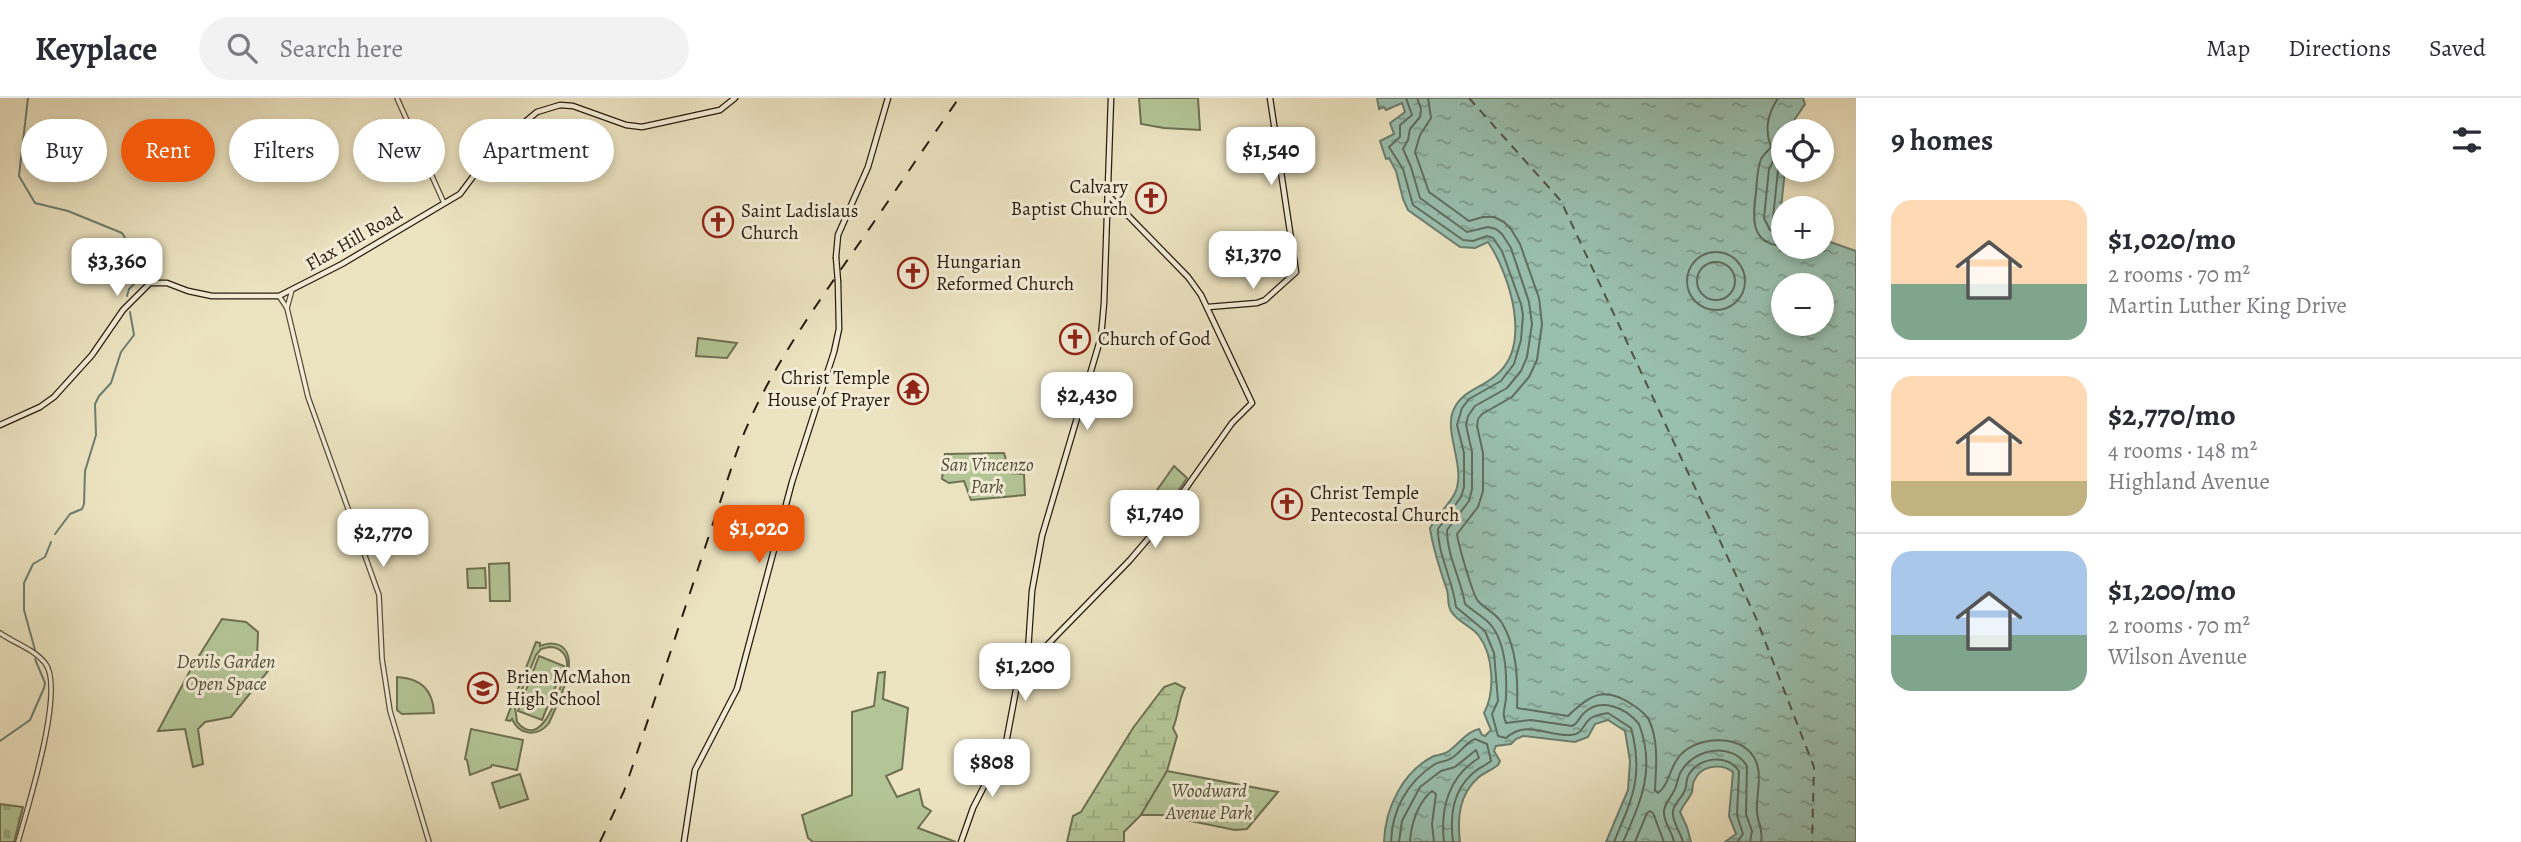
<!DOCTYPE html>
<html lang="en">
<head>
<meta charset="utf-8">
<style>
	body { margin:0; font-family:Alegreya,serif; background:#f2f2f3; color:#2b2b33; height:100vh; display:flex; flex-direction:column; font-size:26px; white-space:nowrap }
	* { box-sizing:border-box; margin:0 }
	p { font-size:23px; color:#7c7c81 }
	.icon { flex:none; width:38px; height:38px; fill:none; stroke:currentColor; stroke-width:2; stroke-linecap:round; stroke-linejoin:round }
	.map { position:relative; flex:1; overflow:hidden }
	.drawer { display:flex; flex-direction:column; background:#fff; width:665px }
	.drawer>* { flex:none }
	.top-card { position:absolute; left:21px; top:21px; width:665px; height:63px; display:flex; gap:14px }
	.fabs { position:absolute; left:1771px; top:21px; display:grid; gap:14px }
	.fabs a { display:grid; place-items:center; width:63px; height:63px; border-radius:50%; background:#fff; box-shadow:0 4px 10px #0003; font-size:35px }
	.price { position:absolute; translate:-50% -60px; padding:0 16px; border-radius:14px; background:#fff; color:#222; font-size:23px; line-height:46px; filter:drop-shadow(0 2px 4px #0008) }
	.price::after { content:''; position:absolute; left:50%; top:42px; width:21px; height:16px; margin-left:-10px; background:inherit; clip-path:polygon(0 0,100% 0,50% 100%) }
	.price.active { background:#ea580c; color:#fff }
	ul { padding:0; list-style:none }
	li { display:flex; align-items:center; gap:21px; height:175px; padding:0 35px }
	li+li { border-top:2px solid #e1e1e2 }
	li span { display:grid; place-items:center; flex:none; width:196px; height:140px; border-radius:21px; color:#555 }
	li>.icon { margin-inline-start:auto }
	span .icon { width:84px; height:84px; fill:#fffc; stroke-width:1 }
	li b { font-size:30px }
	h2 { display:flex; justify-content:space-between; align-items:center; height:84px; padding:0 35px; font-size:30px }
	.tag { padding:0 24px; border-radius:32px; background:#fff; box-shadow:0 4px 10px #0003; font-size:24px; line-height:63px }
	.tag.active { background:#ea580c; color:#fff }
	header { display:flex; align-items:center; gap:42px; box-sizing:border-box; height:98px; padding:0 35px; background:#fff; border-bottom:2px solid #e1e1e2 }
	header strong { font-size:33px }
	nav { display:flex; gap:38px; margin-inline-start:auto; font-size:24px }
	.search { width:490px; height:63px; background:#f2f2f3; display:flex; align-items:center; gap:18px; box-sizing:border-box; padding:0 24px; border-radius:38px; color:#7c7c81; font-size:26px }
	main { display:flex; flex:1; min-height:0 }
	.map>svg:first-child { display:block }
	.wetland { fill:url(#wetland-marsh); stroke:#6e7053; stroke-width:2 }
	.cemetery { fill:url(#cemetery-stones); stroke:#6e7053; stroke-width:2 }
	.park { fill:#b3c596; stroke:#6e7053; stroke-width:2; fill-rule:evenodd }
	.water { fill:url(#water-ripples); stroke:#6c7e6f; stroke-width:2; fill-rule:evenodd }
	.lines { fill:none; stroke-linecap:round; stroke-linejoin:round }
	.shore { stroke:#606e5f; stroke-width:2 }
	.stream { stroke:#6c7e6f; stroke-width:2 }
	.ferry { stroke:#505547; stroke-width:2; stroke-dasharray:9 7; stroke-linecap:butt }
	.tertiary-casing { stroke:#594e3c; stroke-width:6 }
	.secondary-casing { stroke:#281c10; stroke-width:7 }
	.tertiary { stroke:#f3edd7; stroke-width:3.5 }
	.secondary { stroke:#f3edd7; stroke-width:4.5 }
	.rail { stroke:#281c10; stroke-width:2; stroke-dasharray:12 12; stroke-linecap:butt }
	.secondary-bridge-casing { stroke:#281c10; stroke-width:7; stroke-linecap:butt }
	.secondary-bridge { stroke:#f3edd7; stroke-width:4.5 }
	.labels { text-anchor:middle; dominant-baseline:central; stroke-width:6; stroke-linejoin:round; paint-order:stroke }
	.poi-label { font-size:19px; fill:#281c10; stroke:#f3edd7; text-anchor:start }
	.street-label { font-size:19px; fill:#281c10; stroke:#f3edd7 }
	.park-label { font-size:19px; font-style:italic; fill:#524f38; stroke:#f3edd7 }
</style>
</head>
<body>
<header>
<strong>Keyplace</strong>
<div class="search"><svg class="icon" aria-label="search" viewBox="0 0 24 24"><circle cx="10" cy="10" r="6"/><path d="M15 15l6 6"/></svg>Search here</div>
<nav><a>Map</a><a>Directions</a><a>Saved</a></nav>
</header>
<main>
<div class="map">
<svg width="1856" height="744" viewBox="0 0 1856 744">
	<defs>
		<pattern id="wetland-marsh" width="20" height="14" patternUnits="userSpaceOnUse" patternTransform="scale(1.75)"><rect width="20" height="14" fill="#b3c596"/><path d="M1 5h8M5 5V1M11 12h8M15 12V8" fill="none" stroke="#9aa980"/></pattern>
		<pattern id="cemetery-stones" width="16" height="16" patternUnits="userSpaceOnUse" patternTransform="scale(1.75)"><rect width="16" height="16" fill="#b3c596"/><path d="M2 7V4a2 2 0 0 1 4 0v3zM10 15v-3a2 2 0 0 1 4 0v3z" fill="#9aa980"/></pattern>
		<pattern id="water-ripples" width="26" height="14" patternUnits="userSpaceOnUse" patternTransform="scale(1.75)"><rect width="26" height="14" fill="#99bfae"/><path d="M2 4q2-2 4 0t4 0M15 11q2-2 4 0t4 0" fill="none" stroke="#7d9a8c"/></pattern>
	</defs>
	<rect width="100%" height="100%" fill="#ece3c1"/>
	<filter id="stains"><feTurbulence type="fractalNoise" baseFrequency=".00286" numOctaves="4"/><feColorMatrix values="0 0 0 0 .2 0 0 0 0 .09 0 0 0 0 .02 0 0 0 .5 -.17"/></filter>
	<radialGradient id="worn" r=".72"><stop offset=".6" stop-color="#630" stop-opacity="0"/><stop offset="1" stop-color="#630" stop-opacity=".3"/></radialGradient>
	<path class="wetland" d="M 1175,585 L 1185,590 C 1178,602 1179,617 1173,630 L 1177,638 L 1167,673 L 1141,717 L 1124,734 L 1124,744 L 1067,744 L 1073,718 L 1081,714 L 1133,630 L 1164,589 Z"/>
	<path class="cemetery" d="M 0,706 L 23,709 L 14,744 L 0,744 Z"/>
	<g class="park">
		<path d="M 1139,0 L 1198,0 L 1200,32 L 1164,30 L 1141,26 Z"/>
		<path d="M 698,240 L 737,245 L 727,260 L 696,258 Z"/>
		<path d="M 1004,355 L 1010,375 L 1024,376 L 1025,397 L 971,402 L 964,383 L 949,385 L 942,381 L 945,356 Z"/>
		<path d="M 1174,368 L 1187,380 L 1164,414 L 1150,402 Z"/>
		<path d="M 509,465 L 510,503 L 490,503 L 489,466 Z"/>
		<path d="M 485,470 L 486,490 L 468,490 L 467,471 Z"/>
		<path d="M 222,521 L 246,524 L 258,534 L 257,560 L 268,573 L 231,619 L 205,624 L 198,631 L 203,666 L 193,669 L 185,631 L 158,633 L 192,569 Z"/>
		<path d="M 536,544 L 540,545 L 540,548 C 547,545 554,544 561,548 C 582,561 556,608 549,625 C 537,640 519,637 512,621 L 510,623 L 506,622 ZM 549,549 C 561,549 568,557 567,569 C 561,586 544,656 517,624 L 515,609 L 536,557 L 541,551 Z"/>
		<path d="M 539,558 L 564,568 L 542,622 L 518,613 Z"/>
		<path d="M 885,574 L 883,601 L 908,610 L 902,671 L 886,678 L 897,699 L 919,691 L 923,708 L 931,713 L 918,730 L 956,744 L 813,744 L 808,740 L 802,717 L 852,697 L 852,614 L 874,608 L 878,575 Z"/>
		<path d="M 397,579 C 420,580 433,591 434,615 L 402,616 L 397,612 Z"/>
		<path d="M 471,631 L 523,642 L 517,672 L 492,667 L 491,669 L 470,677 L 467,662 L 465,661 Z"/>
		<path d="M 1167,673 L 1278,694 L 1247,731 L 1235,732 L 1161,717 L 1141,717 Z"/>
		<path d="M 520,676 L 528,701 L 500,710 L 492,685 Z"/>
	</g>
	<path class="water" d="M 1377,0 L 1803,0 L 1805,6 L 1795,21 L 1792,33 L 1783,33 L 1785,72 L 1780,120 L 1783,127 L 1783,149 L 1822,149 L 1822,141 L 1856,153 L 1856,744 L 1725,744 L 1736,736 L 1729,718 L 1733,674 C 1721,665 1700,667 1694,683 C 1692,686 1693,691 1692,694 C 1689,701 1683,707 1680,714 L 1687,729 L 1691,744 L 1606,744 L 1628,692 L 1630,663 L 1625,633 L 1608,622 L 1595,626 L 1588,639 L 1575,644 L 1523,638 L 1516,641 L 1511,646 L 1496,648 L 1494,653 L 1500,663 L 1498,667 C 1492,672 1485,674 1479,679 C 1459,696 1457,720 1460,744 L 1384,744 C 1385,710 1403,673 1434,658 C 1440,656 1444,657 1449,653 C 1460,645 1466,634 1479,631 L 1482,637 L 1485,638 L 1491,632 L 1484,615 C 1495,595 1494,558 1479,538 C 1472,528 1457,524 1451,513 C 1447,507 1449,499 1447,492 C 1440,471 1433,452 1430,430 C 1437,417 1449,407 1455,395 C 1466,372 1446,338 1452,316 C 1459,293 1479,292 1495,278 C 1533,249 1510,177 1488,144 L 1475,150 L 1460,149 L 1408,112 L 1403,101 L 1396,73 L 1389,60 L 1386,61 L 1380,43 L 1394,36 L 1390,25 L 1405,14 L 1402,5 L 1386,12 L 1384,9 L 1379,11 ZM 1783,187 L 1822,187 L 1822,226 L 1783,226 Z"/>
	<g class="lines">
		<g class="shore">
			<path d="M 1406,0 L 1412,17 L 1400,27 L 1400,39 L 1389,49 L 1403,71 L 1413,107 L 1463,142 L 1473,143 L 1487,138 L 1493,140 L 1502,153 L 1521,206 L 1523,217 L 1521,242 L 1514,266 L 1501,283 L 1469,301 L 1462,310 L 1457,327 L 1464,355 L 1464,389 L 1461,399 L 1438,431 C 1438,458 1453,482 1456,509 L 1485,533 L 1494,555 L 1498,603 L 1492,616 L 1498,638 L 1506,640 C 1527,621 1547,639 1571,637 C 1584,636 1582,626 1591,620 C 1595,617 1603,616 1608,615 L 1631,630 C 1644,678 1632,701 1614,744"/>
			<path d="M 1417,0 L 1421,11 L 1420,19 L 1410,31 L 1408,42 L 1403,51 L 1411,69 L 1420,100 L 1467,134 L 1488,129 L 1496,131 L 1502,136 L 1511,150 L 1529,204 L 1532,226 L 1527,259 L 1521,273 L 1507,290 L 1475,308 L 1468,318 L 1466,327 L 1472,354 L 1472,391 L 1469,403 L 1447,432 C 1447,458 1461,481 1465,506 C 1473,513 1484,519 1491,527 C 1506,546 1507,576 1506,598 C 1506,610 1501,614 1506,625 L 1531,622 L 1572,628 C 1579,625 1578,621 1583,616 C 1600,598 1626,610 1639,626 C 1656,671 1641,703 1623,744"/>
			<path d="M 1428,0 L 1431,20 L 1420,37 L 1415,54 L 1429,94 L 1469,123 L 1483,119 L 1494,119 L 1504,124 L 1511,131 L 1520,146 L 1539,200 L 1542,226 L 1537,262 L 1529,279 L 1512,299 L 1482,316 L 1478,321 L 1477,328 L 1483,355 L 1483,393 L 1478,409 L 1457,436 C 1458,445 1473,498 1478,503 C 1485,511 1496,515 1502,525 C 1517,550 1518,581 1517,610 L 1568,618 C 1590,597 1604,587 1633,607 C 1639,611 1645,615 1649,622 C 1659,643 1656,670 1655,692 L 1658,695 C 1671,686 1669,664 1686,652 C 1708,636 1752,638 1758,670 C 1761,684 1756,699 1757,713 C 1757,724 1764,732 1761,744"/>
			<path d="M 1778,0 C 1768,16 1764,31 1771,49 C 1768,53 1764,56 1761,61 C 1757,71 1757,84 1756,94 C 1753,118 1749,146 1783,148"/>
			<path d="M 1783,56 L 1774,62 L 1769,71 L 1764,120 L 1770,132 L 1783,137"/>
			<path d="M 1783,65 L 1778,72 L 1773,120 L 1776,127 L 1783,128"/>
			<circle cx="1716" cy="183" r="29"/>
			<circle cx="1716" cy="183" r="19"/>
			<path d="M 1391,744 C 1392,712 1407,684 1435,666 C 1440,663 1445,664 1450,661 C 1460,656 1465,645 1475,641 L 1487,646 L 1491,663 C 1485,668 1478,670 1472,676 C 1452,694 1450,719 1453,744"/>
			<path d="M 1399,744 L 1402,723 L 1420,689 L 1441,673 L 1455,669 L 1476,652 L 1479,660 C 1449,678 1440,710 1444,744"/>
			<path d="M 1410,744 C 1411,726 1418,704 1432,693 L 1436,696 L 1432,726 L 1434,744"/>
			<path d="M 1635,744 L 1647,715 L 1650,713 L 1653,715 L 1664,744"/>
			<path d="M 1674,744 C 1672,733 1663,724 1664,713 C 1665,705 1671,699 1674,693 C 1678,686 1677,679 1682,672 C 1696,650 1732,644 1747,668 L 1746,716 L 1752,733 L 1750,744"/>
			<path d="M 1683,744 C 1681,735 1671,722 1673,713 C 1674,705 1681,701 1684,694 C 1687,689 1686,683 1688,678 C 1698,659 1727,655 1739,673 L 1737,717 L 1743,736 L 1737,744"/>
		</g>
		<g class="stream">
			<path d="M 28,0 L 19,78 L 35,105 L 68,113 L 122,135 L 133,153 L 135,185 L 129,191 L 127,198"/>
			<path d="M 55,436 L 70,416 L 82,411 L 84,406 L 85,373 L 96,337 L 95,306 L 99,298 L 111,285 L 121,254 L 134,237 L 130,214"/>
			<path d="M 35,552 L 24,512 L 24,485 L 33,466 L 45,459 L 51,444"/>
			<path d="M 0,643 L 30,622 L 44,590 L 45,585 L 35,561"/>
		</g>
		<path class="ferry" d="M 1469,0 L 1561,103 L 1756,520 L 1814,669 L 1812,744"/>
		<g class="tertiary-casing">
			<g id="tertiary">
				<path d="M 397,0 L 444,105"/>
				<path d="M 279,198 L 287,210 L 308,299 L 379,497 L 382,561 L 390,613 L 429,744"/>
				<path d="M 287,210 L 292,192"/>
				<path d="M 0,535 C 14,545 34,551 45,565 C 66,590 27,711 18,744"/>
			</g>
		</g>
		<g class="secondary-casing">
			<g id="secondary">
				<path d="M 836,159 L 838,137 L 868,69 L 888,0"/>
				<path d="M 1208,209 L 1257,205 L 1265,202 L 1296,174 L 1270,0"/>
				<path d="M 0,327 L 40,309 L 54,299 L 92,257 L 123,212 L 150,185 L 167,185 L 188,193 L 212,198 L 279,198 L 342,166 L 460,96 L 496,48 L 537,14 L 560,7 L 573,8 L 626,27 L 642,29 L 720,12 L 735,0"/>
				<path d="M 1027,568 L 1032,493 L 1042,438 L 1101,239 L 1104,205 L 1111,0"/>
				<path d="M 684,744 L 695,672 L 737,591 L 792,384 L 834,254 L 839,231 L 838,184"/>
				<path d="M 961,744 L 973,710 L 1006,645 L 1019,576 L 1130,462 L 1159,428 L 1232,325 L 1252,305 L 1201,197 L 1188,179 L 1108,97"/>
			</g>
		</g>
		<use href="#tertiary" class="tertiary"/>
		<use href="#secondary" class="secondary"/>
		<path class="rail" d="M 600,744 L 624,693 L 635,661 L 736,356 C 763,281 809,218 853,154 C 889,103 923,51 959,0"/>
		<g class="secondary-bridge-casing">
			<path id="secondary-bridge" d="M 836,159 L 838,184"/>
		</g>
		<use href="#secondary-bridge" class="secondary-bridge"/>
	</g>
	<defs>
		<g id="church-ring" transform="scale(1.575)"><circle r="9.5" fill="#f3edd7" stroke="#8f2418" stroke-width="1.5"/><path d="M-1.2-6h2.4v3.5h3.3v2.4h-3.3V6h-2.4V-.1h-3.3v-2.4h3.3Z" fill="#8f2418"/></g>
		<g id="temple-ring" transform="scale(1.575)"><circle r="9.5" fill="#f3edd7" stroke="#8f2418" stroke-width="1.5"/><path d="M0-6L5-2H3V0L6.5 2.5H4V6H1.5V3h-3V6H-4V2.5H-6.5L-3 0V-2H-5Z" fill="#8f2418"/></g>
		<g id="school-ring" transform="scale(1.575)"><circle r="9.5" fill="#f3edd7" stroke="#8f2418" stroke-width="1.5"/><path d="M0-5L7-2L0 1L-7-2ZM-4 1L0 2.5L4 1V4Q0 6-4 4Z" fill="#8f2418"/></g>
	</defs>
	<g fill-rule="evenodd">
		<use href="#church-ring" x="1151" y="100"/>
		<use href="#church-ring" x="718" y="124"/>
		<use href="#church-ring" x="913" y="175"/>
		<use href="#church-ring" x="1075" y="241"/>
		<use href="#temple-ring" x="913" y="291"/>
		<use href="#church-ring" x="1287" y="406"/>
		<use href="#school-ring" x="483" y="590"/>
	</g>
	<g class="labels">
		<g class="poi-label">
			<text x="1128" y="89" text-anchor="end">Calvary<tspan x="1128" dy="22">Baptist Church</tspan></text>
			<text x="741" y="113">Saint Ladislaus<tspan x="741" dy="22">Church</tspan></text>
			<text x="936" y="164">Hungarian<tspan x="936" dy="22">Reformed Church</tspan></text>
			<text x="1098" y="241">Church of God</text>
			<text x="890" y="280" text-anchor="end">Christ Temple<tspan x="890" dy="22">House of Prayer</tspan></text>
			<text x="1310" y="395">Christ Temple<tspan x="1310" dy="22">Pentecostal Church</tspan></text>
			<text x="506" y="579">Brien McMahon<tspan x="506" dy="22">High School</tspan></text>
		</g>
		<g class="street-label">
			<text transform="translate(354 141) rotate(-30)">Flax Hill Road</text>
		</g>
		<g class="park-label">
			<text x="987" y="367">San Vincenzo<tspan x="987" dy="22">Park</tspan></text>
			<text x="226" y="564">Devils Garden<tspan x="226" dy="22">Open Space</tspan></text>
			<text x="1209" y="693">Woodward<tspan x="1209" dy="22">Avenue Park</tspan></text>
		</g>
	</g>
	<rect width="100%" height="100%" filter="url(#stains)"/>
	<rect width="100%" height="100%" fill="url(#worn)"/>
</svg>
<div class="fabs">
<a><svg class="icon" aria-label="locate" viewBox="0 0 24 24"><circle cx="12" cy="12" r="6"/><path d="M12 2v4M12 18v4M2 12h4M18 12h4"/></svg></a>
<a>+</a>
<a>−</a>
</div>
<b class="price" style="left:1271px;top:89px">$1,540</b>
<b class="price" style="left:1253px;top:193px">$1,370</b>
<b class="price" style="left:117px;top:200px">$3,360</b>
<b class="price" style="left:1087px;top:334px">$2,430</b>
<b class="price" style="left:1155px;top:452px">$1,740</b>
<b class="price active" style="left:759px;top:467px">$1,020</b>
<b class="price" style="left:383px;top:471px">$2,770</b>
<b class="price" style="left:1025px;top:605px">$1,200</b>
<b class="price" style="left:992px;top:701px">$808</b>
<div class="top-card">
<a class="tag">Buy</a>
<a class="tag active">Rent</a>
<a class="tag">Filters</a>
<a class="tag">New</a>
<a class="tag">Apartment</a>
</div>
</div>
<section class="drawer">
<h2>9 homes<svg class="icon" aria-label="filters" viewBox="0 0 24 24"><path d="M4 7h16M4 17h16"/><circle cx="9" cy="7" r="2"/><circle cx="15" cy="17" r="2"/></svg></h2>
<ul>
<li><span style="background:linear-gradient(#ffd9b3 60%,#7fa58c 0)"><svg class="icon" aria-label="home" viewBox="0 0 24 24"><path d="M3 11l9-7 9 7M6 9v11h12V9"/></svg></span><div><b>$1,020/mo</b><p>2 rooms · 70 m²</p><p>Martin Luther King Drive</p></div></li>
<li><span style="background:linear-gradient(#ffd9b3 75%,#c2b280 0)"><svg class="icon" aria-label="home" viewBox="0 0 24 24"><path d="M3 11l9-7 9 7M6 9v11h12V9"/></svg></span><div><b>$2,770/mo</b><p>4 rooms · 148 m²</p><p>Highland Avenue</p></div></li>
<li><span style="background:linear-gradient(#a9c7e8 60%,#7fa58c 0)"><svg class="icon" aria-label="home" viewBox="0 0 24 24"><path d="M3 11l9-7 9 7M6 9v11h12V9"/></svg></span><div><b>$1,200/mo</b><p>2 rooms · 70 m²</p><p>Wilson Avenue</p></div></li>
</ul>
</section>
</main>
</body>
</html>
